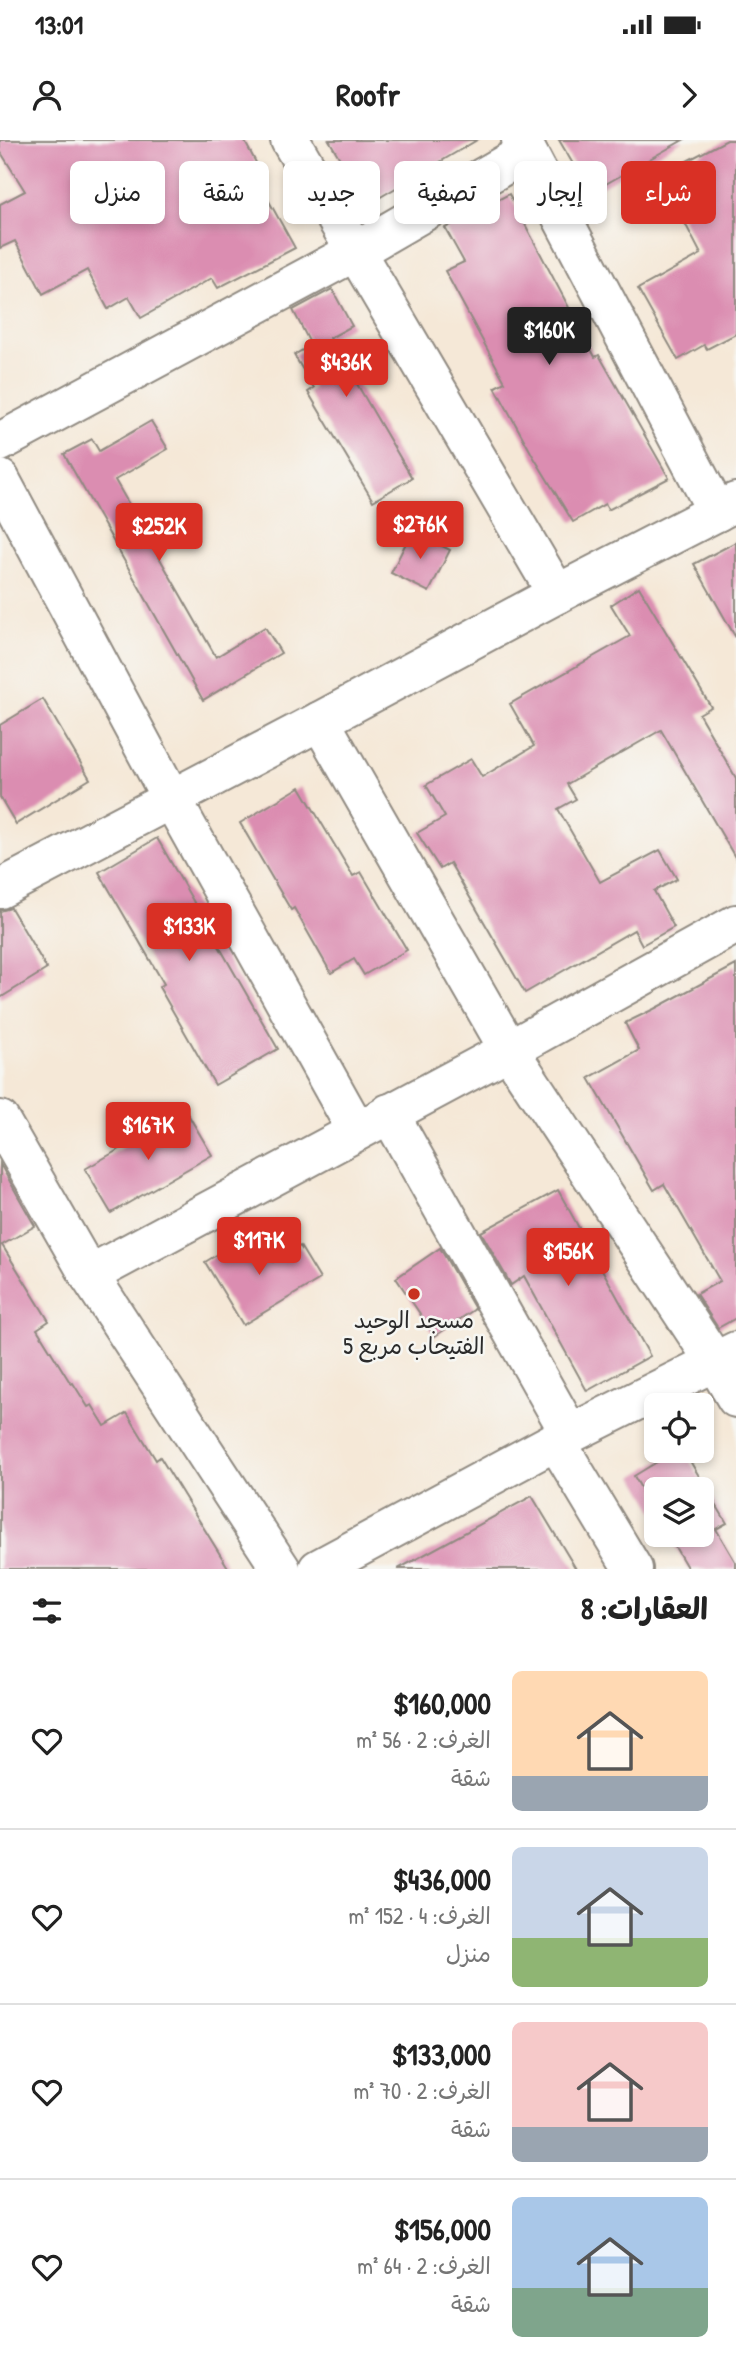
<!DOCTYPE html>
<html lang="ar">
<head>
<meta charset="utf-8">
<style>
	body { margin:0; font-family:"Patrick Hand","Playpen Sans Arabic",sans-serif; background:#f2f2f2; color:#222; direction:rtl; height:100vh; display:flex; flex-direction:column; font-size:26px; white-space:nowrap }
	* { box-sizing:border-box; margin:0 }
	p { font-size:23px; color:#767676 }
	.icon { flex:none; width:38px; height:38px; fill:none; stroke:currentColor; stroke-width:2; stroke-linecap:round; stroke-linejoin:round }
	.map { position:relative; height:1429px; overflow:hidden; direction:ltr }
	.drawer { display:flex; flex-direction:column; background:#fff; flex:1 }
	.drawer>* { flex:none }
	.guide { position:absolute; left:21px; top:21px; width:695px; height:63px; direction:rtl; display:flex; gap:14px }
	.buttons { position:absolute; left:644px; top:1253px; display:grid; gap:14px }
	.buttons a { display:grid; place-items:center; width:70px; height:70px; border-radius:10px; background:#fff; box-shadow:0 4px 10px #0003; font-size:35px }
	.price { position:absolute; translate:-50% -60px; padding:0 16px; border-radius:7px; background:#d93025; color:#fff; font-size:23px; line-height:46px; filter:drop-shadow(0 2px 4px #0008) }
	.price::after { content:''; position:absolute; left:50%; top:42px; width:21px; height:16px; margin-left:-10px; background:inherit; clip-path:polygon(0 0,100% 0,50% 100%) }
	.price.current { background:#222; color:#fff }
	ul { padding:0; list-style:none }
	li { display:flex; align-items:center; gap:21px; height:175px; padding:0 28px }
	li+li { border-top:2px solid #e0e0e0 }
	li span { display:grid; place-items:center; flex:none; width:196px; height:140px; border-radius:10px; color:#555 }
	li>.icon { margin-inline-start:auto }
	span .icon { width:84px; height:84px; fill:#fffc; stroke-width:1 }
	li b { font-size:30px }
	h2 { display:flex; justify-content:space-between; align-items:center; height:84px; padding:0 28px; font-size:30px }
	.tag { padding:0 24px; border-radius:10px; background:#fff; box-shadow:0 4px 10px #0003; font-size:24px; line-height:63px }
	.tag.current { background:#d93025; color:#fff }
	.status { display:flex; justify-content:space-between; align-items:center; height:49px; padding:0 35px; background:#fff; direction:ltr }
	.status svg { height:19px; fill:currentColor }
	header { display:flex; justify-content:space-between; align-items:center; height:91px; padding:0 28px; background:#fff; font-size:32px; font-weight:700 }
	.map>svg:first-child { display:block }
	.building { fill:#db8db1 }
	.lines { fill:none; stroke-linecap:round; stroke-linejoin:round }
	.minor-casing { stroke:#908a81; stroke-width:42 }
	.minor { stroke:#fff; stroke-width:38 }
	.poi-dot { fill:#c8321e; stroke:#f6f6f2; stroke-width:2.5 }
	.labels { text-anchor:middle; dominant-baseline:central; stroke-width:5; stroke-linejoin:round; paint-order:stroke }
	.poi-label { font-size:23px; fill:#2b2b2b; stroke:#f6f6f2 }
</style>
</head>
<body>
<div class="status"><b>13:01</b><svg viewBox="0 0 49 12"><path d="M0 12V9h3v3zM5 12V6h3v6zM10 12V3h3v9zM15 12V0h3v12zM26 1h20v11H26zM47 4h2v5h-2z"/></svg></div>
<header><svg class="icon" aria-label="forward" viewBox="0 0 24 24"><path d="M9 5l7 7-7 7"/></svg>Roofr<svg class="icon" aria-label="person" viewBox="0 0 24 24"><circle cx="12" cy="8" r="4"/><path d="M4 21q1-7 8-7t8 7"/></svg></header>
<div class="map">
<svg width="736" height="1429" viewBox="0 0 736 1429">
	<rect width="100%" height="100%" fill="#f6f6f2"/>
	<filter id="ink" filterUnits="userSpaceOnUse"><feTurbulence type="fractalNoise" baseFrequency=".0143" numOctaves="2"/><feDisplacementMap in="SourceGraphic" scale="14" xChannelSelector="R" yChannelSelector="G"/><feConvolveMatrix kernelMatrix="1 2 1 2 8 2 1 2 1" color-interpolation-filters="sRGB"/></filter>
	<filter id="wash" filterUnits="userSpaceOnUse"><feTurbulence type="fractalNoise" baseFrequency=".00686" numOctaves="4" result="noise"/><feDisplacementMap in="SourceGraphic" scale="28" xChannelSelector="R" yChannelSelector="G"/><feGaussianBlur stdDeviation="1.57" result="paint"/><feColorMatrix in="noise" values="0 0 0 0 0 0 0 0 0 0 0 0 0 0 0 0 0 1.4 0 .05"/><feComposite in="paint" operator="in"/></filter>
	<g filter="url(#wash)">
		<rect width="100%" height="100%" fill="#f5e8d7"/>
		<g id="blocks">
			<g class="building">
				<path d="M 0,0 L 244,0 L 261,32 L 255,36 L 295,108 L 218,148 L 212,138 L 141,178 L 129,157 L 108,169 L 87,130 L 43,154 L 15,101 L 0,108 L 0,64 L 25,51 L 0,11 Z"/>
				<path d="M 329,0 L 477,0 L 367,65 Z"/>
				<path d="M 559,0 L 683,0 L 590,53 Z"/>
				<path d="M 727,0 L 736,0 L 736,194 L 707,209 L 704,205 L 678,220 L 638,149 L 701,114 L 660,35 Z"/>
				<path d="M 509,54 L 595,217 L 599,215 L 669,338 L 608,370 L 605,364 L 573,382 L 533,316 L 495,247 L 505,242 L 445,131 L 464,122 L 445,88 Z"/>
				<path d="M 332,149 L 352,186 L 330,198 L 412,338 L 373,361 L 308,252 L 314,248 L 294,215 L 311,205 L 293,170 Z"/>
				<path d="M 151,281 L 168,309 L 115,340 L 216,517 L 265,487 L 281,513 L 203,560 L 64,314 L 92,299 L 99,311 Z"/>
				<path d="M 412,391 L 450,410 L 429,452 L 391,433 Z"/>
				<path d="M 736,402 L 736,498 L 694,424 Z"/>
				<path d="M 639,447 L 711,567 L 699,574 L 736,638 L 736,719 L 661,590 L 567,644 L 576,659 L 558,669 L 600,742 L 660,710 L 677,739 L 654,751 L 674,787 L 642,805 L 634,790 L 525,853 L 450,723 L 440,729 L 417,693 L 445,677 L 426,645 L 471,619 L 482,637 L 534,606 L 510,564 L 630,496 L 611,465 Z"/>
				<path d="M 43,559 L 90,639 L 16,684 L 0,657 L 0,585 Z"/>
				<path d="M 300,647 L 353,736 L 361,732 L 407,810 L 364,835 L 354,819 L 331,833 L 294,768 L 291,770 L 240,683 Z"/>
				<path d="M 157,698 L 278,909 L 215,945 L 159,847 L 164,844 L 99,732 Z"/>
				<path d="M 11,768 L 47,829 L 0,858 L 0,771 Z"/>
				<path d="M 736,825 L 736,1178 L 718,1188 L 696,1154 L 720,1141 L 664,1044 L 654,1050 L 589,938 L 639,910 L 625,883 L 654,869 Z"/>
				<path d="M 186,971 L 212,1015 L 111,1073 L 85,1029 Z"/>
				<path d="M 0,1024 L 35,1086 L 2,1105 L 49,1181 L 37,1189 L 71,1244 L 73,1243 L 88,1267 L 92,1265 L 105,1286 L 127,1273 L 156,1320 L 160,1317 L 229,1429 L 0,1429 Z"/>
				<path d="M 558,1050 L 650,1216 L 587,1251 L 524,1136 L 511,1145 L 481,1092 Z"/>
				<path d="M 255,1092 L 273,1122 L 300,1106 L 320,1139 L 243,1185 L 205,1122 Z"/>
				<path d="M 440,1108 L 475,1169 L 435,1196 L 396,1138 Z"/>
				<path d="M 675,1311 L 684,1311 L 727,1383 L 716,1389 L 736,1423 L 736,1429 L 688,1429 L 668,1395 L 702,1395 L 702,1349 L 656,1349 L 656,1374 L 634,1336 Z"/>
				<path d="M 532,1356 L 576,1429 L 398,1429 Z"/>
			</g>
		</g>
	</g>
	<g filter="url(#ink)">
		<use href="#blocks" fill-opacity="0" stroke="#908a81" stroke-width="2"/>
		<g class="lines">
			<g class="minor-casing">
				<g id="minor">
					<path d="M 290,0 L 557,454"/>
					<path d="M 521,0 L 717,372"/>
					<path d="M 0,302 L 356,111 L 527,12"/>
					<path d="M 0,339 L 171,658 L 357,991"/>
					<path d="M 320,581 L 509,910 L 715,1222 L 736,1258"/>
					<path d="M 0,749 L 320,581 L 557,454 L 736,362"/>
					<path d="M 389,973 L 570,1294"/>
					<path d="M 0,980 L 89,1135 L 281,1429"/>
					<path d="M 89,1135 L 509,910 L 736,784"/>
					<path d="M 556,1301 L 633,1429"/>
					<path d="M 318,1429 L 556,1301 L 736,1211"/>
				</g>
			</g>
			<use href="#minor" class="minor"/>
		</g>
	</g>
	<circle class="poi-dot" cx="414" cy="1154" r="7"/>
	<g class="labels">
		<g class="poi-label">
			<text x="414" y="1179">مسجد الوحيد<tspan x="414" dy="26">الفتيحاب مربع 5</tspan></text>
		</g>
	</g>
</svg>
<div class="buttons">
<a><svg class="icon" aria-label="locate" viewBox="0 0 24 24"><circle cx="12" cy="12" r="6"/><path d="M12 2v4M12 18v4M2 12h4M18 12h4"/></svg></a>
<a><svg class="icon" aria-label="layers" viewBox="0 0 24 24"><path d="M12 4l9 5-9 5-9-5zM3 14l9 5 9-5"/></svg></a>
</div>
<b class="price current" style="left:549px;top:227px">$160K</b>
<b class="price" style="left:346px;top:259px">$436K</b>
<b class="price" style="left:420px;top:421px">$276K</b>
<b class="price" style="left:159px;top:423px">$252K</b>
<b class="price" style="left:189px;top:823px">$133K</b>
<b class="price" style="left:148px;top:1022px">$167K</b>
<b class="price" style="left:259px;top:1137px">$117K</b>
<b class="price" style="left:568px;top:1148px">$156K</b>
<div class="guide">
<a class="tag current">شراء</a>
<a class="tag">إيجار</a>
<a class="tag">تصفية</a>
<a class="tag">جديد</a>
<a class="tag">شقة</a>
<a class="tag">منزل</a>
</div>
</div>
<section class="drawer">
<h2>العقارات: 8<svg class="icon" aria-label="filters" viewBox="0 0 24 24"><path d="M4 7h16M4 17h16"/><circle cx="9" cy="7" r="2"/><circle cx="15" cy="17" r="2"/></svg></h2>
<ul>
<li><span style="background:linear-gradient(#ffd9b3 75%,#9aa5b1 0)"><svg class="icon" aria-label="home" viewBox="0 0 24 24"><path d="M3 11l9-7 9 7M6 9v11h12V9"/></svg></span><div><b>$160,000</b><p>الغرف: 2 · 56 m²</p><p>شقة</p></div><svg class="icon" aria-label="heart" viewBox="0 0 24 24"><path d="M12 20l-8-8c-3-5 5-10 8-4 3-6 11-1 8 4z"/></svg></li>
<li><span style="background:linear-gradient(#c9d6e8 65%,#8fb573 0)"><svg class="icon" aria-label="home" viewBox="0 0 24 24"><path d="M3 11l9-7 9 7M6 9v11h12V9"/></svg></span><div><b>$436,000</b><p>الغرف: 4 · 152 m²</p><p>منزل</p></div><svg class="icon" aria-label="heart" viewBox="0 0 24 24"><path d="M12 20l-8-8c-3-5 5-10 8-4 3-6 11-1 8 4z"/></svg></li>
<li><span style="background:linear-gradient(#f6c9c9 75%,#9aa5b1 0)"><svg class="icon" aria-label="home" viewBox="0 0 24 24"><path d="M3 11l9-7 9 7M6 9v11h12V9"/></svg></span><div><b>$133,000</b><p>الغرف: 2 · 70 m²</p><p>شقة</p></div><svg class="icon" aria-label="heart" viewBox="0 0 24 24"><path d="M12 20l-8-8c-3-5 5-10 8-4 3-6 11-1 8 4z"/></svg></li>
<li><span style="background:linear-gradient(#a9c7e8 65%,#7fa58c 0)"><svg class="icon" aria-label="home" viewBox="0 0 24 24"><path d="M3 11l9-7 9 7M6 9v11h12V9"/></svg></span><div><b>$156,000</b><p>الغرف: 2 · 64 m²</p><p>شقة</p></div><svg class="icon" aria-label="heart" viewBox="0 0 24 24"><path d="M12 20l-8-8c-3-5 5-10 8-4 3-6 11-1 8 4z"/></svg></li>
</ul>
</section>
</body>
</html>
